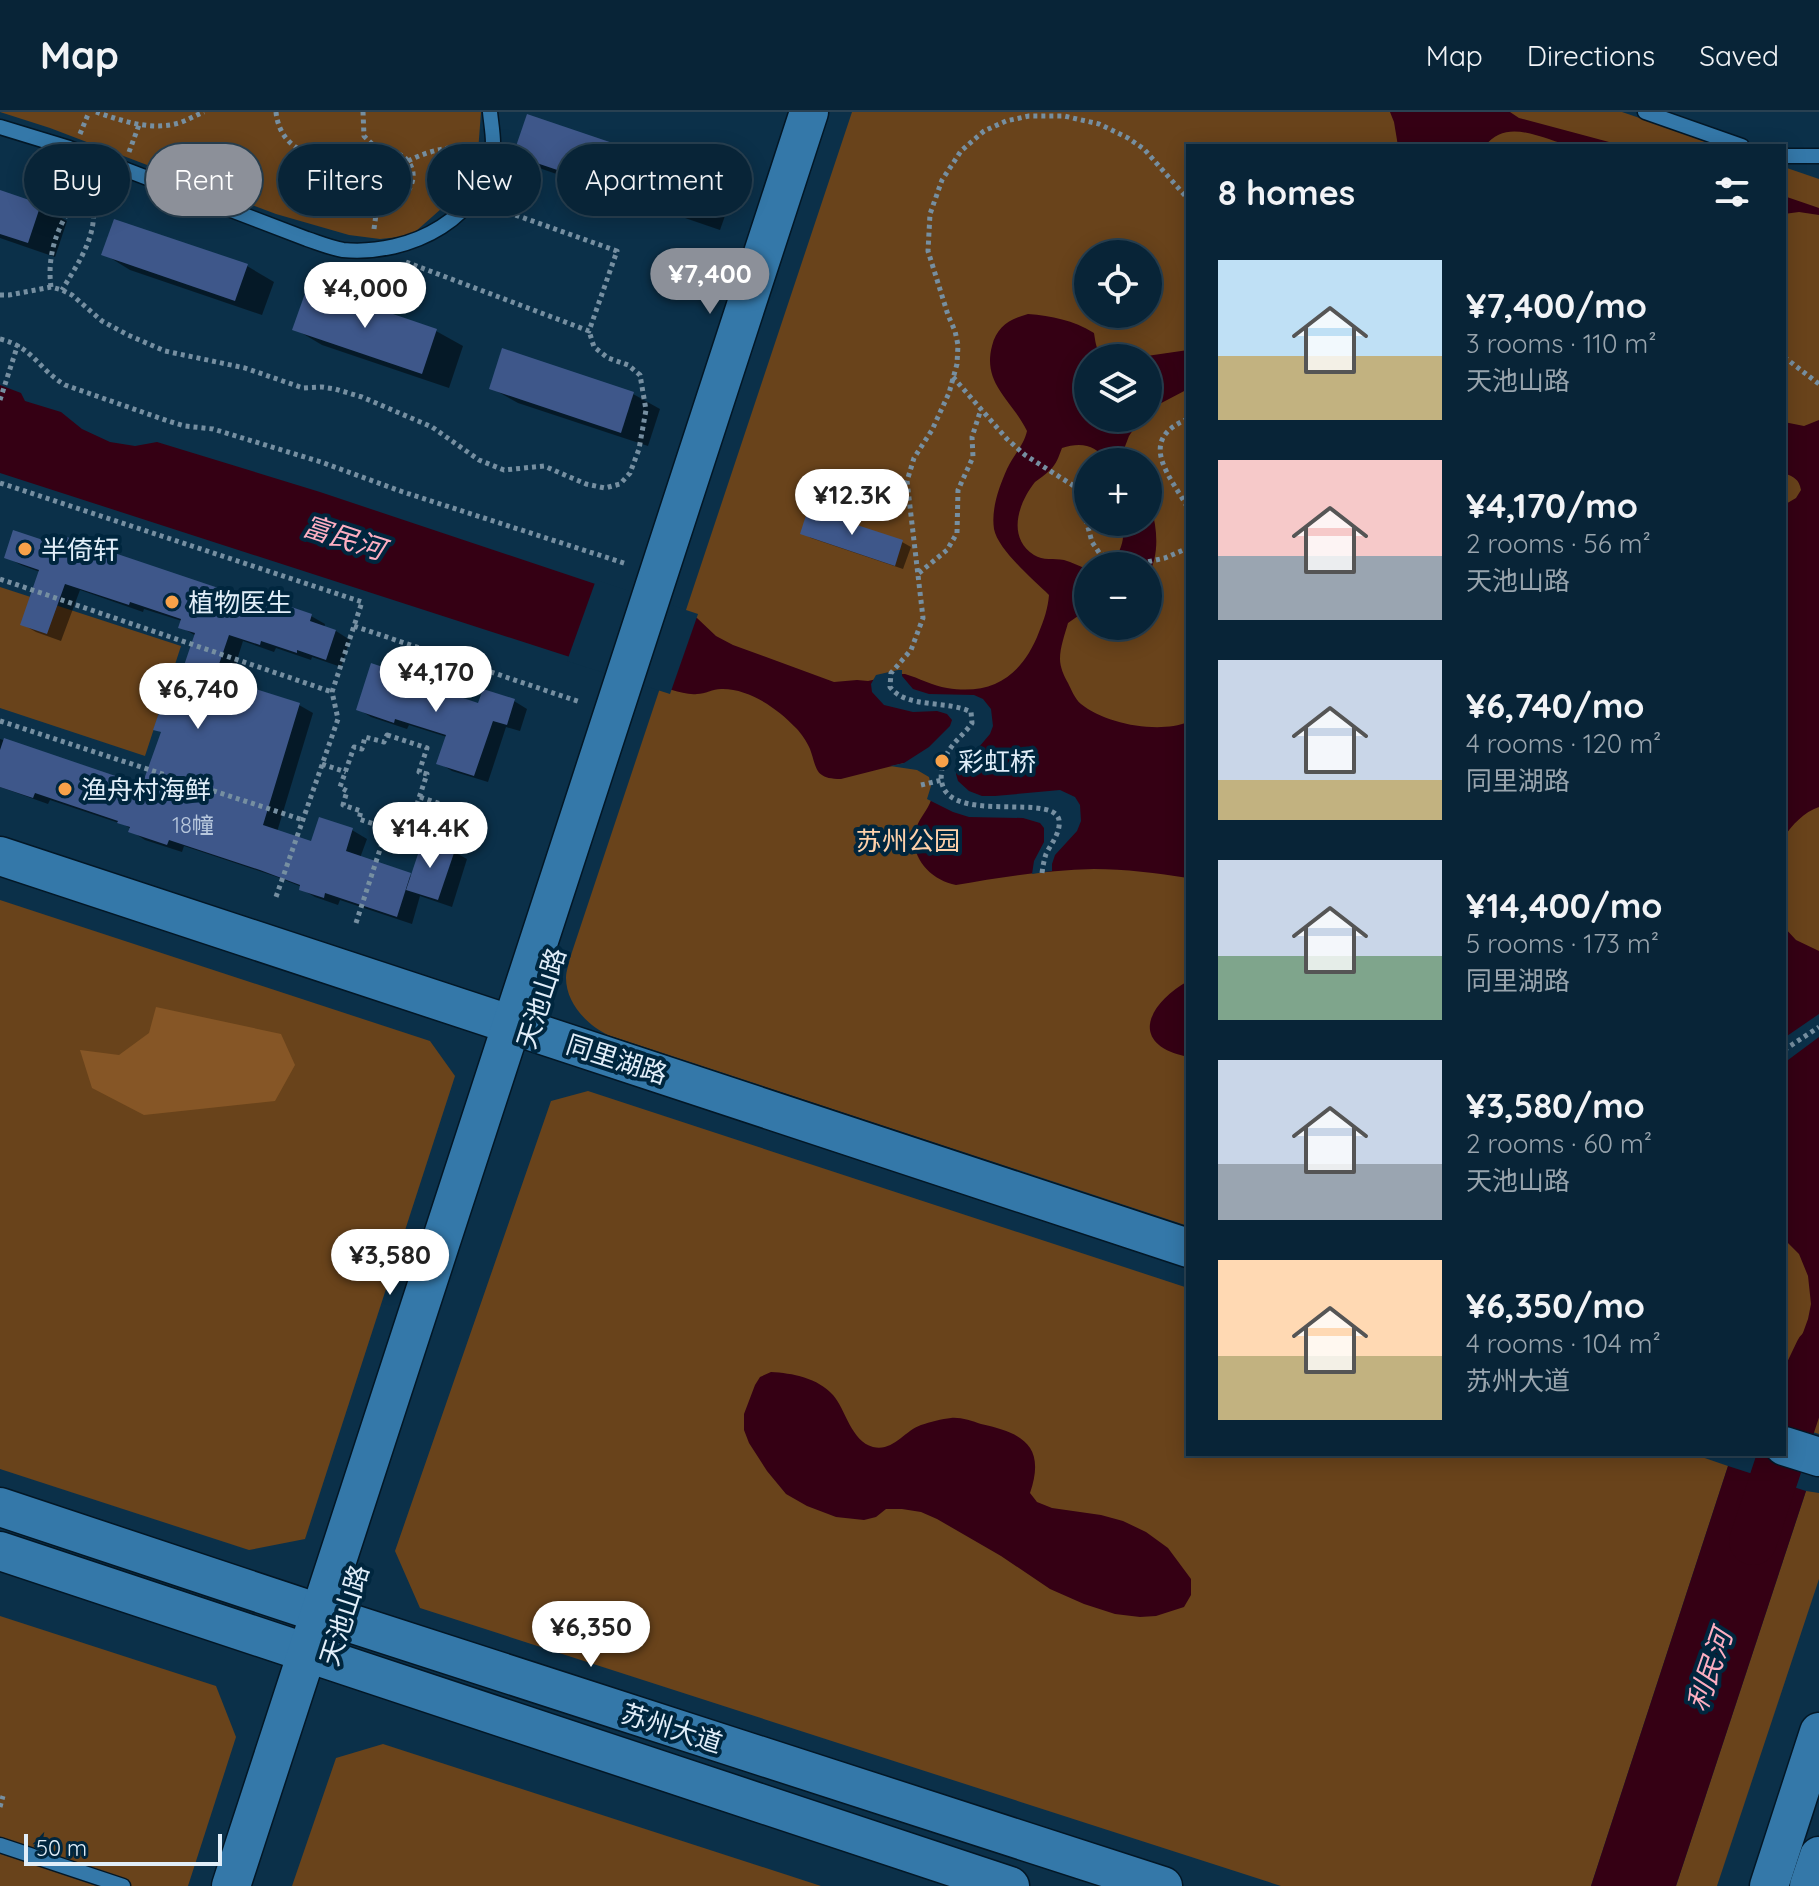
<!DOCTYPE html>
<html lang="en">
<head>
<meta charset="utf-8">
<style>
	body { margin:0; font-family:Quicksand,"Noto Sans SC",sans-serif; background:#112c3f; color:#f1f3f6; height:100vh; display:flex; flex-direction:column; font-size:30px; white-space:nowrap }
	* { box-sizing:border-box; margin:0 }
	p { font-size:26px; color:#98a4ad }
	.icon { flex:none; width:44px; height:44px; fill:none; stroke:currentColor; stroke-width:2; stroke-linecap:round; stroke-linejoin:round }
	.map { position:relative; flex:1; overflow:hidden }
	.sheet { position:absolute; left:1186px; top:32px; width:600px; height:1312px; display:flex; flex-direction:column; background:#082437; border-radius:0px; box-shadow:0 4px 20px #0003,0 0 0 2px #294152 }
	.sheet>* { flex:none }
	.hud { position:absolute; left:24px; top:32px; width:760px; height:72px; display:flex; gap:16px }
	.fabs { position:absolute; left:1074px; top:128px; display:grid; gap:16px }
	.fabs a { display:grid; place-items:center; width:88px; height:88px; border-radius:50%; background:#082437; box-shadow:0 4px 20px #0003,0 0 0 2px #294152; font-size:40px }
	.scale { position:absolute; left:24px; bottom:20px; width:198px; box-sizing:border-box; padding-left:8px; border:4px solid #e1eef9; border-top:0; font-size:22px; line-height:28px; white-space:nowrap; color:#e1eef9; -webkit-text-stroke:6px #00263e; paint-order:stroke }
	.price { position:absolute; translate:-50% -68px; padding:0 18px; border-radius:28px; background:#fff; color:#222; font-size:26px; line-height:52px; filter:drop-shadow(0 2px 4px #0008) }
	.price::after { content:''; position:absolute; left:50%; top:48px; width:24px; height:18px; margin-left:-12px; background:inherit; clip-path:polygon(0 0,100% 0,50% 100%) }
	.price.selected { background:#8c9099; color:#fff }
	ul { padding:0; list-style:none }
	li { display:flex; align-items:center; gap:24px; height:200px; padding:0 32px }
	li span { display:grid; place-items:center; flex:none; width:224px; height:160px; border-radius:0px; color:#555 }
	li>.icon { margin-inline-start:auto }
	span .icon { width:96px; height:96px; fill:#fffc; stroke-width:1 }
	li b { font-size:34px }
	h2 { display:flex; justify-content:space-between; align-items:center; height:96px; padding:0 32px; font-size:34px }
	.pill { padding:0 28px; border-radius:36px; background:#082437; box-shadow:0 4px 20px #0003,0 0 0 2px #294152; font-size:28px; line-height:72px }
	.pill.selected { background:#8c9099; color:#fff }
	header { display:flex; align-items:center; gap:48px; box-sizing:border-box; height:112px; padding:0 40px; background:#082437; border-bottom:2px solid #294152 }
	header strong { font-size:38px }
	nav { display:flex; gap:44px; margin-inline-start:auto; font-size:28px }
	.map>svg:first-child { display:block }
	.green { fill:#69431b; fill-rule:evenodd }
	.forest { fill:#865626 }
	.water { fill:#350014 }
	.pier { fill:#0b3049 }
	.shadow { fill:#0007 }
	.lines { fill:none; stroke-linecap:round; stroke-linejoin:round }
	.river { stroke:#350014; stroke-width:48 }
	.building { fill:#3e578a }
	.lane-casing { stroke:#031726; stroke-width:17 }
	.secondary-casing { stroke:#031726; stroke-width:41 }
	.path { stroke:#768fa1; stroke-width:5; stroke-dasharray:4 4; stroke-linecap:butt }
	.lane { stroke:#3478a9; stroke-width:14 }
	.secondary { stroke:#3478a9; stroke-width:38 }
	.poi-dot { fill:#f7a149; stroke:#00263e; stroke-width:3 }
	.labels { text-anchor:middle; dominant-baseline:central; stroke-width:8; stroke-linejoin:round; paint-order:stroke }
	.number-label { font-size:22px; fill:#b8c8dd }
	.poi-label { font-size:26px; fill:#e1eef9; stroke:#00263e; text-anchor:start }
	.park-label { font-size:26px; fill:#fed1aa; stroke:#00263e }
	.street-label { font-size:26px; fill:#e1eef9; stroke:#00263e }
	.water-label { font-size:28px; font-style:italic; fill:#fdaec1; stroke:#00263e }
</style>
</head>
<body>
<header>
<strong>Map</strong>
<nav><a>Map</a><a>Directions</a><a>Saved</a></nav>
</header>
<div class="map">
<svg width="1819" height="1774" viewBox="0 0 1819 1774">
	<rect width="100%" height="100%" fill="#0b3049"/>
	<g class="green">
		<path d="M 0,0 L 481,0 L 478,40 L 472,59 L 459,81 L 415,120 L 399,125 L 380,127 L 349,123 L 276,102 L 50,16 Z"/>
		<path d="M 852,0 L 1622,0 L 1722,34 L 1188,34 L 1188,1114 L 608,923 C 587,913 566,891 566,866 C 566,859 569,852 570,846 ZM 1088,142 L 1148,142 L 1148,202 L 1088,202 ZM 1088,246 L 1148,246 L 1148,306 L 1088,306 ZM 1088,350 L 1148,350 L 1148,410 L 1088,410 ZM 1088,454 L 1148,454 L 1148,514 L 1088,514 Z"/>
		<path d="M 1784,55 L 1819,67 L 1819,1322 L 1784,1311 Z"/>
		<path d="M 0,475 L 181,534 L 145,644 L 0,596 Z"/>
		<path d="M 0,788 L 430,929 L 455,964 L 305,1427 L 249,1438 L 0,1357 Z"/>
		<path d="M 588,979 L 1188,1176 L 1188,1342 L 1693,1342 L 1728,1354 L 1591,1774 L 1281,1774 L 420,1496 L 395,1439 L 551,989 Z"/>
		<path d="M 1806,1379 L 1819,1381 L 1819,1467 L 1717,1774 L 1676,1774 Z"/>
		<path d="M 0,1504 L 216,1574 L 236,1625 L 188,1774 L 0,1774 Z"/>
		<path d="M 383,1632 L 821,1774 L 292,1774 L 336,1646 Z"/>
	</g>
	<path class="forest" d="M 156,895 L 281,922 L 295,953 L 275,989 L 144,1003 L 92,976 L 80,938 L 119,943 L 149,921 Z"/>
	<g class="water">
		<path d="M 1390,0 L 1510,0 L 1519,6 L 1624,34 C 1608,34 1589,37 1573,34 C 1544,29 1508,4 1485,34 L 1398,34 L 1394,10 Z"/>
		<path d="M 1784,84 L 1819,96 L 1819,103 L 1799,100 L 1784,102 Z"/>
		<path d="M 1028,202 C 1052,204 1073,208 1094,221 C 1096,233 1096,241 1108,246 L 1088,246 L 1088,306 L 1141,306 L 1129,324 L 1124,337 L 1128,350 L 1106,350 C 1097,332 1080,330 1062,336 C 1059,344 1056,353 1050,358 C 1045,363 1040,366 1035,370 C 1019,390 1006,425 1034,443 C 1043,449 1054,446 1064,448 C 1072,450 1080,455 1088,457 L 1088,497 L 1068,511 C 1065,522 1060,535 1060,547 C 1060,555 1064,564 1068,571 C 1071,577 1075,587 1081,592 C 1105,612 1159,622 1188,610 L 1188,766 C 1157,761 1125,757 1094,757 C 1047,758 1001,765 956,773 C 930,768 908,744 916,717 C 919,706 928,698 931,688 C 933,681 932,671 932,663 L 904,651 L 841,667 C 814,667 817,656 810,637 C 807,630 801,621 796,616 C 777,596 748,576 721,577 C 713,577 705,582 697,582 C 689,583 680,580 672,578 L 0,361 L 0,273 L 21,281 L 25,289 L 61,300 L 82,317 L 110,330 L 135,334 L 157,330 L 320,380 L 697,506 L 716,524 L 733,533 L 834,570 L 857,568 L 868,569 L 899,562 L 905,562 C 919,566 933,574 947,576 C 994,584 1023,562 1039,520 C 1044,508 1048,496 1049,483 C 1034,468 998,438 994,417 C 991,397 999,375 1007,357 C 1013,344 1024,333 1027,319 C 1012,288 982,272 992,234 C 997,214 1010,207 1028,202 Z"/>
		<path d="M 1188,238 L 1188,277 L 1148,298 L 1148,246 L 1133,246 Z"/>
		<path d="M 1819,308 L 1819,695 C 1804,700 1792,713 1784,725 L 1784,393 L 1796,386 L 1801,378 C 1799,367 1794,365 1784,361 L 1784,310 L 1804,314 Z"/>
		<path d="M 1148,386 C 1157,411 1161,440 1148,464 L 1148,454 L 1110,454 L 1113,453 C 1119,439 1130,422 1117,410 L 1148,410 Z"/>
		<path d="M 1784,815 L 1796,828 L 1819,839 L 1819,1304 L 1784,1292 L 1784,1257 L 1800,1229 L 1808,1207 L 1811,1192 L 1808,1164 L 1799,1142 L 1784,1127 Z"/>
		<path d="M 1188,869 L 1188,945 C 1128,933 1147,892 1188,869 Z"/>
		<path d="M 771,1260 C 792,1261 818,1266 833,1283 C 846,1298 851,1329 873,1335 C 893,1340 904,1319 921,1313 C 930,1310 942,1307 951,1306 C 960,1305 972,1309 981,1312 C 1023,1321 1046,1334 1030,1381 L 1037,1390 L 1052,1396 L 1101,1403 L 1123,1409 L 1146,1420 L 1168,1436 L 1191,1467 L 1191,1483 L 1184,1495 L 1156,1504 L 1140,1505 L 1115,1502 L 1084,1492 L 1050,1477 L 1001,1444 L 937,1407 L 921,1400 L 902,1397 L 886,1397 L 876,1405 L 864,1408 L 836,1405 L 807,1394 L 786,1382 L 767,1359 L 749,1331 L 744,1318 L 744,1302 L 755,1273 L 760,1265 Z"/>
		<path d="M 1728,1354 L 1806,1379 L 1676,1774 L 1591,1774 Z"/>
	</g>
	<g class="pier">
		<path d="M 596,468 L 698,502 L 670,582 L 567,549 Z"/>
		<path d="M 898,558 L 902,558 L 902,564 L 913,577 L 929,582 L 974,583 L 983,587 L 991,597 L 993,614 L 990,622 L 979,635 L 961,645 L 957,654 L 956,662 L 958,669 L 969,679 L 982,684 L 995,684 L 1060,678 L 1075,685 L 1080,693 L 1081,709 L 1077,719 L 1055,743 L 1052,752 L 1052,759 L 1032,762 L 1034,749 L 1044,730 L 1044,716 L 1040,711 L 1023,706 L 969,705 L 953,700 L 927,687 L 931,674 L 929,665 L 917,658 L 890,654 L 904,651 L 929,635 L 950,614 L 952,608 L 947,602 L 937,599 L 913,600 L 884,593 L 872,580 L 871,572 L 876,563 Z"/>
		<path d="M 1819,902 L 1819,925 L 1784,951 L 1784,926 Z"/>
	</g>
	<g class="shadow">
		<path d="M 516,42 L 706,65 L 733,81 L 720,118 L 542,57 Z"/>
		<path d="M 0,80 L 40,94 L 67,109 L 55,145 L 0,126 Z"/>
		<path d="M 104,142 L 247,154 L 274,170 L 262,203 L 130,158 Z"/>
		<path d="M 295,217 L 436,219 L 463,234 L 449,276 L 322,233 Z"/>
		<path d="M 491,276 L 633,282 L 660,297 L 648,334 L 518,291 Z"/>
		<path d="M 803,421 L 902,430 L 911,435 L 903,457 L 811,426 Z"/>
		<path d="M 6,445 L 255,491 L 311,504 L 325,512 L 324,516 L 336,519 L 350,528 L 341,555 L 312,545 L 311,548 L 276,536 L 274,540 L 243,529 L 230,570 L 299,593 L 313,601 L 277,720 L 312,732 L 352,718 L 367,727 L 360,746 L 413,765 L 454,740 L 467,747 L 452,795 L 420,784 L 412,812 L 340,788 L 338,793 L 315,785 L 301,777 L 302,775 L 277,765 L 184,734 L 182,740 L 145,728 L 131,719 L 131,717 L 125,713 L 50,688 L 48,692 L 0,675 L 0,627 L 144,676 L 163,621 L 155,617 L 178,579 L 196,524 L 181,515 L 182,509 L 144,497 L 143,500 L 80,478 L 61,529 L 36,520 L 22,512 L 40,460 L 21,453 Z"/>
		<path d="M 408,565 L 421,573 L 480,593 L 514,589 L 527,597 L 520,619 L 506,615 L 488,670 L 452,659 L 439,651 L 447,625 L 409,613 L 407,617 L 371,605 L 358,597 Z"/>
	</g>
	<g class="lines">
		<g class="river">
			<path d="M 1784,1335 L 1808,1262 L 1819,1239"/>
			<path d="M 1753,1429 L 1782,1342"/>
		</g>
	</g>
	<g class="building">
		<path d="M 527,2 L 707,63 L 693,104 L 513,43 Z"/>
		<path d="M 0,78 L 41,92 L 28,131 L 0,122 Z"/>
		<path d="M 114,107 L 248,152 L 235,189 L 101,143 Z"/>
		<path d="M 308,173 L 437,217 L 422,262 L 292,218 Z"/>
		<path d="M 502,236 L 634,280 L 621,321 L 489,277 Z"/>
		<path d="M 808,397 L 903,428 L 895,454 L 800,422 Z"/>
		<path d="M 13,418 L 61,434 L 64,424 L 254,488 L 256,483 L 312,502 L 310,509 L 336,518 L 326,548 L 297,538 L 297,541 L 261,529 L 260,533 L 229,523 L 215,564 L 300,591 L 263,713 L 311,729 L 319,705 L 353,716 L 346,739 L 411,761 L 397,805 L 325,781 L 324,786 L 299,778 L 300,773 L 260,758 L 169,728 L 167,733 L 128,720 L 130,715 L 117,711 L 118,709 L 35,681 L 33,686 L 0,675 L 0,638 L 4,626 L 142,673 L 161,620 L 153,618 L 168,574 L 176,577 L 195,521 L 178,516 L 181,507 L 130,490 L 129,493 L 65,472 L 47,522 L 20,513 L 39,458 L 4,446 Z"/>
		<path d="M 371,551 L 409,564 L 407,567 L 478,591 L 483,577 L 515,587 L 507,613 L 493,609 L 474,664 L 436,652 L 446,623 L 395,607 L 394,611 L 356,598 Z"/>
		<path d="M 423,727 L 455,738 L 438,788 L 406,778 Z"/>
	</g>
	<g class="lines">
		<g class="lane-casing">
			<g id="lane">
				<path d="M 1645,0 L 1742,34"/>
				<path d="M 0,15 L 69,36 L 307,127 C 319,131 331,136 343,138 C 410,144 488,106 493,31 C 493,21 491,10 490,0"/>
				<path d="M 1784,44 L 1819,44"/>
				<path d="M 0,1733 L 123,1774"/>
			</g>
		</g>
		<g class="secondary-casing">
			<g id="secondary">
				<path d="M 0,744 L 1188,1136"/>
				<path d="M 1784,1334 L 1819,1345"/>
				<path d="M 0,1395 L 319,1501 L 1163,1774"/>
				<path d="M 0,1439 L 1010,1774"/>
				<path d="M 231,1774 L 809,0"/>
				<path d="M 1769,1774 L 1819,1620"/>
				<path d="M 1809,1774 L 1819,1744"/>
			</g>
		</g>
		<g class="path">
			<path d="M 96,0 C 123,9 150,19 179,11 C 188,8 196,3 204,0"/>
			<path d="M 276,0 C 278,22 292,38 314,43 C 324,46 335,47 343,54 C 354,64 351,81 366,89 C 367,90 376,94 377,94 C 400,97 425,68 407,48 C 398,38 383,40 373,33 C 370,30 367,27 364,24 L 363,0"/>
			<path d="M 80,22 L 89,0"/>
			<path d="M 129,40 L 139,13"/>
			<path d="M 408,49 C 432,37 449,35 476,34"/>
			<path d="M 374,117 L 377,95"/>
			<path d="M 406,150 L 589,219 L 617,139 L 490,94"/>
			<path d="M 51,175 C 46,138 61,104 86,76 C 88,82 92,89 93,95 C 97,125 77,153 62,178"/>
			<path d="M 0,183 L 9,183 L 51,175 L 62,178 L 72,183 L 102,209 L 128,223 L 165,239 L 245,256 L 303,276 L 322,275 L 335,277 L 362,285 L 432,315 L 479,348 L 504,358 L 544,354 L 586,372 L 605,376 L 620,372 L 630,361 L 639,337 L 646,298 L 640,263 L 628,253 L 608,246 L 594,235 L 589,219"/>
			<path d="M 0,227 C 33,235 38,257 65,273 L 168,309 L 185,314 L 213,317 L 321,350 L 403,380 L 627,452"/>
			<path d="M 1784,245 L 1819,272"/>
			<path d="M 953,265 L 1007,327 L 1025,343 L 1074,374 L 1080,386 L 1092,430 L 1100,442 L 1121,451 L 1138,452 L 1165,446 L 1188,436"/>
			<path d="M 0,288 L 18,232"/>
			<path d="M 1188,307 C 1135,328 1171,365 1188,396"/>
			<path d="M 0,371 L 362,490 L 332,580 L 338,607 L 276,785"/>
			<path d="M 1784,378 L 1786,376"/>
			<path d="M 919,461 L 947,438 L 957,421 L 958,378 L 973,345 L 972,325 L 981,297"/>
			<path d="M 0,467 L 332,580"/>
			<path d="M 354,514 L 580,590"/>
			<path d="M 0,609 L 303,708"/>
			<path d="M 387,623 L 427,636 L 419,660 L 427,662 L 412,707 L 404,704 L 398,720 L 359,707 L 361,699 L 343,693 L 347,679 L 340,675 L 354,635 L 362,637 L 365,625 L 384,630 Z"/>
			<path d="M 322,652 L 346,660"/>
			<path d="M 921,673 L 942,668"/>
			<path d="M 420,685 L 485,707"/>
			<path d="M 1042,761 C 1043,754 1044,748 1046,742 C 1051,732 1061,720 1059,708 C 1053,676 917,724 945,646 C 951,631 964,623 972,611 L 971,600 C 948,588 906,597 890,575 L 891,561 L 911,538 L 923,506 L 907,369 L 914,346 L 932,318 L 949,281 L 957,252 L 958,233 L 955,219 L 948,203 L 928,139 L 930,102 L 942,68 L 961,39 L 984,19 L 1006,9 L 1029,4 L 1064,4 L 1099,12 L 1128,26 L 1144,37 L 1188,87"/>
			<path d="M 356,811 L 387,716"/>
			<path d="M 1784,938 L 1819,915"/>
			<path d="M 0,1695 L 3,1684"/>
		</g>
		<use href="#lane" class="lane"/>
		<use href="#secondary" class="secondary"/>
	</g>
	<g class="poi-dot">
		<circle cx="25" cy="437" r="8"/>
		<circle cx="172" cy="490" r="8"/>
		<circle cx="942" cy="649" r="8"/>
		<circle cx="65" cy="677" r="8"/>
	</g>
	<g class="labels">
		<g class="number-label">
			<text x="193" y="713">18幢</text>
		</g>
		<g class="poi-label">
			<text x="41" y="437">半倚轩</text>
			<text x="188" y="490">植物医生</text>
			<text x="958" y="649">彩虹桥</text>
			<text x="81" y="677">渔舟村海鲜</text>
		</g>
		<g class="park-label">
			<text x="908" y="728">苏州公园</text>
		</g>
		<g class="street-label">
			<text transform="translate(541 886) rotate(-72)">天池山路</text>
			<text transform="translate(617 947) rotate(18)">同里湖路</text>
			<text transform="translate(344 1503) rotate(-72)">天池山路</text>
			<text transform="translate(672 1616) rotate(18)">苏州大道</text>
		</g>
		<g class="water-label">
			<text transform="translate(344 425) rotate(18)">富民河</text>
			<text transform="translate(1709 1558) rotate(-71)">利民河</text>
		</g>
	</g>
</svg>
<div class="fabs">
<a><svg class="icon" aria-label="locate" viewBox="0 0 24 24"><circle cx="12" cy="12" r="6"/><path d="M12 2v4M12 18v4M2 12h4M18 12h4"/></svg></a>
<a><svg class="icon" aria-label="layers" viewBox="0 0 24 24"><path d="M12 4l9 5-9 5-9-5zM3 14l9 5 9-5"/></svg></a>
<a>+</a>
<a>−</a>
</div>
<div class="scale">50 m</div>
<b class="price selected" style="left:710px;top:204px">¥7,400</b>
<b class="price" style="left:365px;top:218px">¥4,000</b>
<b class="price" style="left:852px;top:425px">¥12.3K</b>
<b class="price" style="left:436px;top:602px">¥4,170</b>
<b class="price" style="left:198px;top:619px">¥6,740</b>
<b class="price" style="left:430px;top:758px">¥14.4K</b>
<b class="price" style="left:390px;top:1185px">¥3,580</b>
<b class="price" style="left:591px;top:1557px">¥6,350</b>
<div class="hud">
<a class="pill">Buy</a>
<a class="pill selected">Rent</a>
<a class="pill">Filters</a>
<a class="pill">New</a>
<a class="pill">Apartment</a>
</div>
<section class="sheet">
<h2>8 homes<svg class="icon" aria-label="filters" viewBox="0 0 24 24"><path d="M4 7h16M4 17h16"/><circle cx="9" cy="7" r="2"/><circle cx="15" cy="17" r="2"/></svg></h2>
<ul>
<li><span style="background:linear-gradient(#bfe0f5 60%,#c2b280 0)"><svg class="icon" aria-label="home" viewBox="0 0 24 24"><path d="M3 11l9-7 9 7M6 9v11h12V9"/></svg></span><div><b>¥7,400/mo</b><p>3 rooms · 110 m²</p><p>天池山路</p></div></li>
<li><span style="background:linear-gradient(#f6c9c9 60%,#9aa5b1 0)"><svg class="icon" aria-label="home" viewBox="0 0 24 24"><path d="M3 11l9-7 9 7M6 9v11h12V9"/></svg></span><div><b>¥4,170/mo</b><p>2 rooms · 56 m²</p><p>天池山路</p></div></li>
<li><span style="background:linear-gradient(#c9d6e8 75%,#c2b280 0)"><svg class="icon" aria-label="home" viewBox="0 0 24 24"><path d="M3 11l9-7 9 7M6 9v11h12V9"/></svg></span><div><b>¥6,740/mo</b><p>4 rooms · 120 m²</p><p>同里湖路</p></div></li>
<li><span style="background:linear-gradient(#c9d6e8 60%,#7fa58c 0)"><svg class="icon" aria-label="home" viewBox="0 0 24 24"><path d="M3 11l9-7 9 7M6 9v11h12V9"/></svg></span><div><b>¥14,400/mo</b><p>5 rooms · 173 m²</p><p>同里湖路</p></div></li>
<li><span style="background:linear-gradient(#c9d6e8 65%,#9aa5b1 0)"><svg class="icon" aria-label="home" viewBox="0 0 24 24"><path d="M3 11l9-7 9 7M6 9v11h12V9"/></svg></span><div><b>¥3,580/mo</b><p>2 rooms · 60 m²</p><p>天池山路</p></div></li>
<li><span style="background:linear-gradient(#ffd9b3 60%,#c2b280 0)"><svg class="icon" aria-label="home" viewBox="0 0 24 24"><path d="M3 11l9-7 9 7M6 9v11h12V9"/></svg></span><div><b>¥6,350/mo</b><p>4 rooms · 104 m²</p><p>苏州大道</p></div></li>
</ul>
</section>
</div>
</body>
</html>
